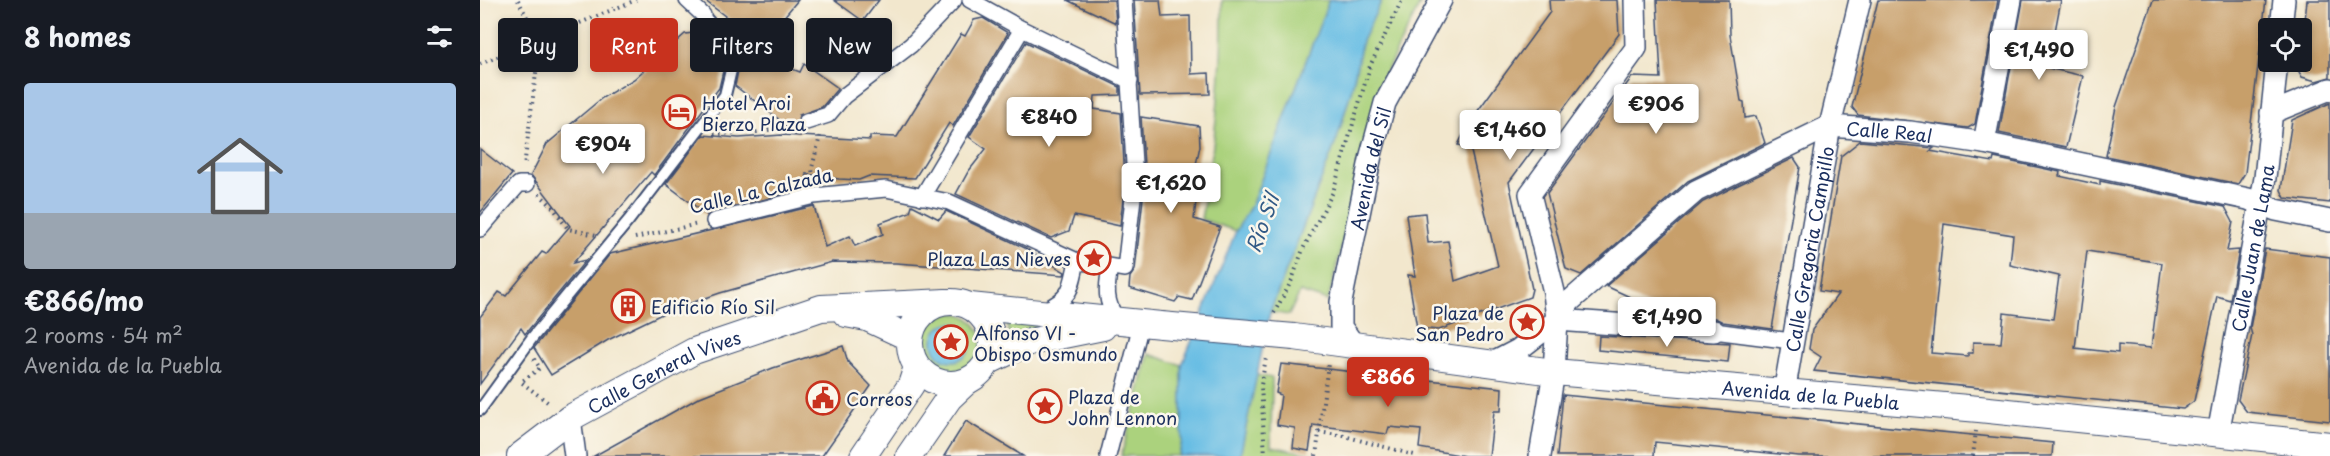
<!DOCTYPE html>
<html lang="en">
<head>
<meta charset="utf-8">
<style>
	body { margin:0; font-family:"Playpen Sans",sans-serif; background:#242831; color:#f1f3f6; height:100vh; display:flex; flex-direction:column; font-size:22px; white-space:nowrap }
	* { box-sizing:border-box; margin:0 }
	p { font-size:20px; color:#9ea1a6 }
	.icon { flex:none; width:33px; height:33px; fill:none; stroke:currentColor; stroke-width:2; stroke-linecap:round; stroke-linejoin:round }
	.map { position:relative; flex:1; overflow:hidden }
	.details { display:flex; flex-direction:column; background:#171b24; width:480px }
	.details>* { flex:none }
	.top-card { position:absolute; left:18px; top:18px; width:570px; height:54px; display:flex; gap:12px }
	.controls { position:absolute; left:1778px; top:18px; display:grid; gap:12px }
	.controls a { display:grid; place-items:center; width:54px; height:54px; border-radius:6px; background:#171b24; box-shadow:0 3px 9px #0003; font-size:30px }
	.price { position:absolute; translate:-50% -51px; padding:0 14px; border-radius:6px; background:#fff; color:#222; font-size:20px; line-height:39px; filter:drop-shadow(0 2px 3px #0008) }
	.price::after { content:''; position:absolute; left:50%; top:36px; width:18px; height:14px; margin-left:-9px; background:inherit; clip-path:polygon(0 0,100% 0,50% 100%) }
	.price.active { background:#c8321e; color:#fff }
	ul { padding:0; list-style:none }
	li { display:grid; align-content:center; gap:12px; height:318px; padding:0 24px }
	li+li { border-top:2px solid #363941 }
	li span { display:grid; place-items:center; height:186px; border-radius:6px; color:#555 }
	li>.icon { margin-inline-start:auto }
	span .icon { width:108px; height:108px; fill:#fffc; stroke-width:1 }
	li b { font-size:26px }
	h2 { display:flex; justify-content:space-between; align-items:center; height:72px; padding:0 24px; font-size:26px }
	.tag { padding:0 21px; border-radius:6px; background:#171b24; box-shadow:0 3px 9px #0003; font-size:21px; line-height:54px }
	.tag.active { background:#c8321e; color:#fff }
	main { display:flex; flex:1; min-height:0 }
	.map>svg:first-child { display:block }
	.green { fill:#abd27d; stroke:#63806e; stroke-width:1.5 }
	.water { fill:#68bde4; stroke:#4276a1; stroke-width:1.5 }
	.building { fill:#c79f6a; fill-rule:evenodd }
	.lines { fill:none; stroke-linecap:round; stroke-linejoin:round }
	.service-casing { stroke:#3b4b6f; stroke-width:14 }
	.pedestrian-casing { stroke:#3b4b6f; stroke-width:18 }
	.minor-casing { stroke:#3b4b6f; stroke-width:24 }
	.tertiary-casing { stroke:#3b4b6f; stroke-width:28 }
	.path { stroke:#3b4b6f; stroke-width:4; stroke-dasharray:1.5 4.5; stroke-linecap:butt }
	.service { stroke:#fff; stroke-width:10 }
	.pedestrian { stroke:#fff; stroke-width:15 }
	.minor { stroke:#fff; stroke-width:21 }
	.tertiary { stroke:#fff; stroke-width:26 }
	.tertiary-bridge-casing { stroke:#3b4b6f; stroke-width:28; stroke-linecap:butt }
	.tertiary-bridge { stroke:#fff; stroke-width:26 }
	.labels { text-anchor:middle; dominant-baseline:central; stroke-width:5; stroke-linejoin:round; paint-order:stroke }
	.poi-label { font-size:18px; fill:#1b2f5e; stroke:#fbf7ec; text-anchor:start }
	.street-label { font-size:18px; fill:#1b2f5e; stroke:#fbf7ec }
	.water-label { font-size:20px; font-style:italic; fill:#325a86; stroke:#fbf7ec }
</style>
</head>
<body>
<main>
<section class="details">
<h2>8 homes<svg class="icon" aria-label="filters" viewBox="0 0 24 24"><path d="M4 7h16M4 17h16"/><circle cx="9" cy="7" r="2"/><circle cx="15" cy="17" r="2"/></svg></h2>
<ul>
<li><span style="background:linear-gradient(#a9c7e8 70%,#9aa5b1 0)"><svg class="icon" aria-label="home" viewBox="0 0 24 24"><path d="M3 11l9-7 9 7M6 9v11h12V9"/></svg></span><div><b>€866/mo</b><p>2 rooms · 54 m²</p><p>Avenida de la Puebla</p></div></li>
</ul>
</section>
<div class="map">
<svg width="1850" height="456" viewBox="0 0 1850 456">
	<rect width="100%" height="100%" fill="#fbf7ec"/>
	<filter id="ink" filterUnits="userSpaceOnUse"><feTurbulence type="fractalNoise" baseFrequency=".0167" numOctaves="2"/><feDisplacementMap in="SourceGraphic" scale="12" xChannelSelector="R" yChannelSelector="G"/><feConvolveMatrix kernelMatrix="1 2 1 2 8 2 1 2 1" color-interpolation-filters="sRGB"/></filter>
	<filter id="wash" filterUnits="userSpaceOnUse"><feTurbulence type="fractalNoise" baseFrequency=".008" numOctaves="4" result="noise"/><feDisplacementMap in="SourceGraphic" scale="24" xChannelSelector="R" yChannelSelector="G"/><feGaussianBlur stdDeviation="1.35" result="paint"/><feColorMatrix in="noise" values="0 0 0 0 0 0 0 0 0 0 0 0 0 0 0 0 0 1.4 0 .05"/><feComposite in="paint" operator="in"/></filter>
	<g filter="url(#wash)">
		<rect width="100%" height="100%" fill="#f2e7cd"/>
		<g class="green">
			<path d="M 742,0 L 849,0 L 772,204 L 756,231 L 721,219 C 735,147 743,74 742,0 Z"/>
			<path d="M 902,0 L 942,0 L 903,78 L 848,301 L 820,292 L 809,315 L 790,312 L 857,139 L 872,88 L 882,41 Z"/>
			<circle cx="472" cy="342" r="29"/>
			<path d="M 526,318 L 589,325 L 531,343 Z"/>
			<path d="M 669,354 L 702,365 L 702,441 L 699,456 L 641,456 Z"/>
			<path d="M 776,375 L 792,378 L 791,446 L 839,456 L 760,456 Z"/>
		</g>
		<g class="water">
			<path d="M 849,0 L 902,0 L 882,41 L 872,88 L 857,139 L 790,312 L 760,456 L 699,456 L 702,441 L 702,365 L 756,231 L 772,204 Z"/>
			<circle cx="472" cy="342" r="19"/>
		</g>
		<g id="blocks">
			<g class="building">
				<path d="M 224,0 L 318,0 L 298,24 L 302,28 L 297,34 L 305,40 L 296,55 Z"/>
				<path d="M 354,0 L 399,0 L 383,21 Z"/>
				<path d="M 587,0 L 634,0 L 636,23 Z"/>
				<path d="M 654,0 L 680,0 L 682,17 L 710,16 L 711,74 L 729,73 L 730,94 L 660,95 Z"/>
				<path d="M 1069,0 L 1137,0 L 1139,34 L 1029,182 L 1052,289 L 1050,297 L 959,330 L 937,328 L 928,275 L 935,276 L 926,215 L 945,213 L 948,243 L 968,241 L 975,281 L 1018,266 L 990,147 L 978,145 L 989,123 L 1070,12 Z"/>
				<path d="M 1177,0 L 1249,0 L 1250,35 L 1261,101 L 1264,102 L 1265,118 L 1276,116 L 1285,143 L 1208,181 L 1101,275 L 1086,269 L 1067,193 L 1152,77 L 1181,78 Z"/>
				<path d="M 1398,0 L 1518,0 L 1495,124 L 1488,128 L 1378,115 L 1372,107 Z"/>
				<path d="M 1543,0 L 1581,0 L 1568,68 L 1603,76 L 1586,147 L 1519,133 Z"/>
				<path d="M 1673,0 L 1786,0 L 1765,173 L 1758,184 L 1626,156 L 1636,107 Z"/>
				<path d="M 1827,0 L 1850,0 L 1850,77 L 1836,81 L 1822,77 L 1818,70 L 1821,62 Z"/>
				<path d="M 503,18 L 528,33 L 473,126 L 469,123 L 435,178 L 389,176 L 379,180 L 359,179 L 326,174 L 330,187 L 227,215 L 186,184 L 223,135 L 259,138 L 302,135 L 390,140 L 390,136 L 417,137 L 481,34 L 485,36 L 494,20 Z"/>
				<path d="M 214,33 L 226,37 L 244,67 L 239,88 L 174,175 L 171,172 L 93,263 L 106,260 L 45,334 L 41,328 L 0,384 L 0,317 L 19,292 L 26,296 L 62,252 L 66,254 L 90,226 L 51,175 L 67,144 L 122,98 L 154,79 L 205,34 Z"/>
				<path d="M 546,42 L 640,87 L 640,95 L 615,96 L 614,109 L 641,113 L 645,180 L 640,226 L 594,216 L 589,231 L 571,238 L 476,194 L 488,172 L 506,149 L 489,137 Z"/>
				<path d="M 267,52 L 320,72 L 324,64 L 358,88 L 342,107 L 319,115 L 317,124 L 321,130 L 317,133 L 255,86 L 259,66 Z"/>
				<path d="M 1850,103 L 1850,203 L 1805,198 L 1801,190 L 1812,120 Z"/>
				<path d="M 661,117 L 719,126 L 720,146 L 712,183 L 718,185 L 714,219 L 740,227 L 712,300 L 699,297 L 695,302 L 649,288 L 650,277 L 655,270 L 665,181 Z"/>
				<path d="M 1380,141 L 1454,148 L 1450,151 L 1513,162 L 1514,158 L 1580,172 L 1579,176 L 1620,185 L 1620,181 L 1745,207 L 1753,222 L 1747,251 L 1759,250 L 1750,300 L 1737,296 L 1714,401 L 1703,409 L 1334,371 L 1341,357 L 1329,349 L 1332,330 L 1358,294 L 1339,291 L 1361,156 ZM 1464,224 L 1533,235 L 1530,265 L 1579,276 L 1573,319 L 1524,313 L 1521,343 L 1493,342 L 1493,353 L 1488,353 L 1488,356 L 1451,353 ZM 1607,251 L 1682,263 L 1671,348 L 1638,345 L 1638,353 L 1595,348 Z"/>
				<path d="M 0,149 L 32,174 L 0,213 Z"/>
				<path d="M 1314,158 L 1320,167 L 1292,329 L 1243,322 L 1235,318 L 1189,315 L 1126,286 L 1223,202 Z"/>
				<path d="M 432,205 L 459,219 L 466,211 L 545,248 L 585,272 L 584,275 L 416,263 L 352,262 L 240,293 L 188,311 L 128,340 L 71,375 L 54,348 L 130,254 L 334,206 L 345,247 L 370,236 L 375,246 L 403,234 L 400,223 L 430,212 Z"/>
				<path d="M 1785,249 L 1850,257 L 1850,421 L 1767,412 L 1758,400 L 1772,335 L 1770,328 Z"/>
				<path d="M 1119,336 L 1250,343 L 1248,362 L 1118,350 Z"/>
				<path d="M 363,346 L 368,362 L 391,386 L 342,456 L 114,456 L 220,397 L 293,368 Z"/>
				<path d="M 801,364 L 1022,388 L 1021,411 L 1014,411 L 1009,456 L 985,456 L 939,448 L 941,430 L 909,427 L 907,434 L 833,425 L 829,451 L 813,448 L 815,428 L 797,425 L 801,395 L 796,393 Z"/>
				<path d="M 1083,395 L 1573,443 L 1572,456 L 1319,456 L 1175,442 L 1174,456 L 1077,456 Z"/>
				<path d="M 486,421 L 543,456 L 464,456 Z"/>
			</g>
		</g>
	</g>
	<g filter="url(#ink)">
		<use href="#blocks" fill-opacity="0" stroke="#3b4b6f" stroke-width="1.5"/>
		<g class="lines">
			<g class="service-casing">
				<path id="service" d="M 0,410 L 52,338 L 149,220 L 245,95 L 252,66 L 234,27 L 223,15"/>
			</g>
			<g class="pedestrian-casing">
				<g id="pedestrian">
					<path d="M 207,0 L 223,15"/>
					<path d="M 490,0 L 542,29 L 650,81"/>
					<path d="M 326,122 L 348,115 L 364,96 L 431,45 L 474,0"/>
					<path d="M 442,197 L 542,29"/>
					<path d="M 234,221 L 334,196 L 406,189 L 469,202 L 597,261 L 645,269 L 655,180 L 644,0"/>
					<path d="M 0,229 L 39,184 L 47,184"/>
					<path d="M 630,267 C 626,289 625,301 637,320"/>
					<path d="M 565,310 C 592,297 591,288 597,261"/>
					<path d="M 1234,331 L 1311,341"/>
					<path d="M 628,456 L 661,324"/>
				</g>
			</g>
			<g class="minor-casing">
				<g id="minor">
					<path d="M 1801,28 L 1804,0"/>
					<path d="M 1791,113 L 1850,89"/>
					<path d="M 1504,143 L 1531,0"/>
					<path d="M 1077,320 L 1074,292 L 1050,194 L 1156,48 L 1155,0"/>
					<path d="M 1077,320 L 1234,331"/>
					<path id="s1" d="M 874,345 L 861,327 L 861,302 L 891,155 L 905,103 L 961,0"/>
					<path d="M 1011,364 L 1038,350 L 1077,320"/>
					<path id="s2" d="M 1304,393 L 1350,126 L 1380,0"/>
					<path d="M 90,418 L 95,456"/>
					<path id="s3" d="M 1738,434 L 1785,178 L 1797,62"/>
					<path id="s4" d="M 1060,456 L 1074,372 L 1077,320 L 1090,301 L 1216,191 L 1350,126 L 1430,132 L 1504,143 L 1768,199 L 1796,210 L 1850,221"/>
				</g>
			</g>
			<g class="tertiary-casing">
				<g id="tertiary">
					<circle cx="471" cy="343" r="41"/>
					<path d="M 490,306 L 681,325"/>
					<path d="M 366,314 L 387,318 L 430,338"/>
					<path id="s5" d="M 814,337 L 1074,372 L 1499,409 L 1850,445"/>
					<path d="M 509,361 L 549,342 L 623,327"/>
					<path id="s6" d="M 40,456 L 90,418 L 214,351 L 341,308 L 466,302"/>
					<path d="M 383,456 L 431,385 L 437,367"/>
					<path d="M 429,456 L 469,398 L 486,382"/>
				</g>
			</g>
			<g class="path">
				<path d="M 38,0 L 60,42 L 44,167"/>
				<path d="M 0,64 L 156,0"/>
				<path d="M 234,134 L 277,132 L 310,126"/>
				<path d="M 333,178 L 332,168 L 340,136"/>
				<path d="M 59,194 L 72,206 L 88,229 L 116,235"/>
				<path d="M 155,238 L 218,224"/>
				<path d="M 794,313 L 812,280 L 823,249 L 853,192 L 890,66 L 922,0"/>
				<path d="M 54,359 L 60,368 L 41,382 L 70,404"/>
				<path d="M 839,432 L 864,436 L 938,456"/>
				<path d="M 785,456 L 781,385 L 786,358"/>
				<path d="M 836,456 L 848,364"/>
				<path d="M 1493,456 L 1496,431"/>
			</g>
			<use href="#service" class="service"/>
			<use href="#pedestrian" class="pedestrian"/>
			<use href="#minor" class="minor"/>
			<use href="#tertiary" class="tertiary"/>
			<g class="tertiary-bridge-casing">
				<path id="tertiary-bridge" d="M 681,325 L 814,337"/>
			</g>
			<use href="#tertiary-bridge" class="tertiary-bridge"/>
		</g>
	</g>
	<defs>
		<g id="hotel-ring" transform="scale(1.725)"><circle r="9.5" fill="#fbf7ec" stroke="#c8321e" stroke-width="1.5"/><path d="M-6-4.5h1.5V1H6V5H4.5V3h-9V5H-6ZM-4 0a1.8 1.8 0 1 1 3.6 0ZM.5 0V-2.5h3Q6-2.5 6 0Z" fill="#c8321e"/></g>
		<g id="sight-ring" transform="scale(1.725)"><circle r="9.5" fill="#fbf7ec" stroke="#c8321e" stroke-width="1.5"/><path d="M0-6L1.8-2.2L6-1.7L2.9 1.2L3.7 5.4L0 3.3L-3.7 5.4L-2.9 1.2L-6-1.7L-1.8-2.2Z" fill="#c8321e"/></g>
		<g id="building-ring" transform="scale(1.725)"><circle r="9.5" fill="#fbf7ec" stroke="#c8321e" stroke-width="1.5"/><path d="M-4-6H4V6H1V3H-1V6H-4ZM-2.5-4.3h1.7v1.8h-1.7ZM.8-4.3h1.7v1.8H.8ZM-2.5-1h1.7V.8h-1.7ZM.8-1h1.7V.8H.8Z" fill="#c8321e"/></g>
		<g id="civic-ring" transform="scale(1.725)"><circle r="9.5" fill="#fbf7ec" stroke="#c8321e" stroke-width="1.5"/><path d="M-.6-6.5H3V-4.5H.6V-3L4-1V1h2V6H-6V1h2V-1L-.6-3ZM-1.2 2.5V6h2.4V2.5Z" fill="#c8321e"/></g>
	</defs>
	<g fill-rule="evenodd">
		<use href="#hotel-ring" x="199" y="112"/>
		<use href="#sight-ring" x="614" y="258"/>
		<use href="#building-ring" x="148" y="306"/>
		<use href="#sight-ring" x="1047" y="322"/>
		<use href="#sight-ring" x="471" y="342"/>
		<use href="#civic-ring" x="343" y="398"/>
		<use href="#sight-ring" x="565" y="406"/>
	</g>
	<g class="labels">
		<g class="poi-label">
			<text x="222" y="102">Hotel Aroi<tspan x="222" dy="21">Bierzo Plaza</tspan></text>
			<text x="591" y="258" text-anchor="end">Plaza Las Nieves</text>
			<text x="171" y="306">Edificio Río Sil</text>
			<text x="1024" y="312" text-anchor="end">Plaza de<tspan x="1024" dy="21">San Pedro</tspan></text>
			<text x="494" y="332">Alfonso VI -<tspan x="494" dy="21">Obispo Osmundo</tspan></text>
			<text x="588" y="396">Plaza de<tspan x="588" dy="21">John Lennon</tspan></text>
			<text x="366" y="398">Correos</text>
		</g>
		<g class="street-label">
			<text stroke="none"><textPath href="#s4" startOffset="536">Calle Real</textPath></text>
			<text stroke="none"><textPath href="#s1" startOffset="184">Avenida del Sil</textPath></text>
			<text transform="translate(281 190) rotate(-13)">Calle La Calzada</text>
			<text stroke="none"><textPath href="#s3" startOffset="189">Calle Juan de Lama</textPath></text>
			<text stroke="none"><textPath href="#s2" startOffset="146">Calle Gregoria Campillo</textPath></text>
			<text stroke="none"><textPath href="#s6" startOffset="168">Calle General Vives</textPath></text>
			<text stroke="none"><textPath href="#s5" startOffset="520">Avenida de la Puebla</textPath></text>
		</g>
		<g class="water-label">
			<text transform="translate(782 223) rotate(-70)">Río Sil</text>
		</g>
	</g>
</svg>
<div class="controls">
<a><svg class="icon" aria-label="locate" viewBox="0 0 24 24"><circle cx="12" cy="12" r="6"/><path d="M12 2v4M12 18v4M2 12h4M18 12h4"/></svg></a>
</div>
<b class="price" style="left:1559px;top:81px">€1,490</b>
<b class="price" style="left:1176px;top:135px">€906</b>
<b class="price" style="left:569px;top:148px">€840</b>
<b class="price" style="left:1030px;top:161px">€1,460</b>
<b class="price" style="left:123px;top:175px">€904</b>
<b class="price" style="left:691px;top:214px">€1,620</b>
<b class="price" style="left:1187px;top:348px">€1,490</b>
<b class="price active" style="left:908px;top:408px">€866</b>
<div class="top-card">
<a class="tag">Buy</a>
<a class="tag active">Rent</a>
<a class="tag">Filters</a>
<a class="tag">New</a>
</div>
</div>
</main>
</body>
</html>
